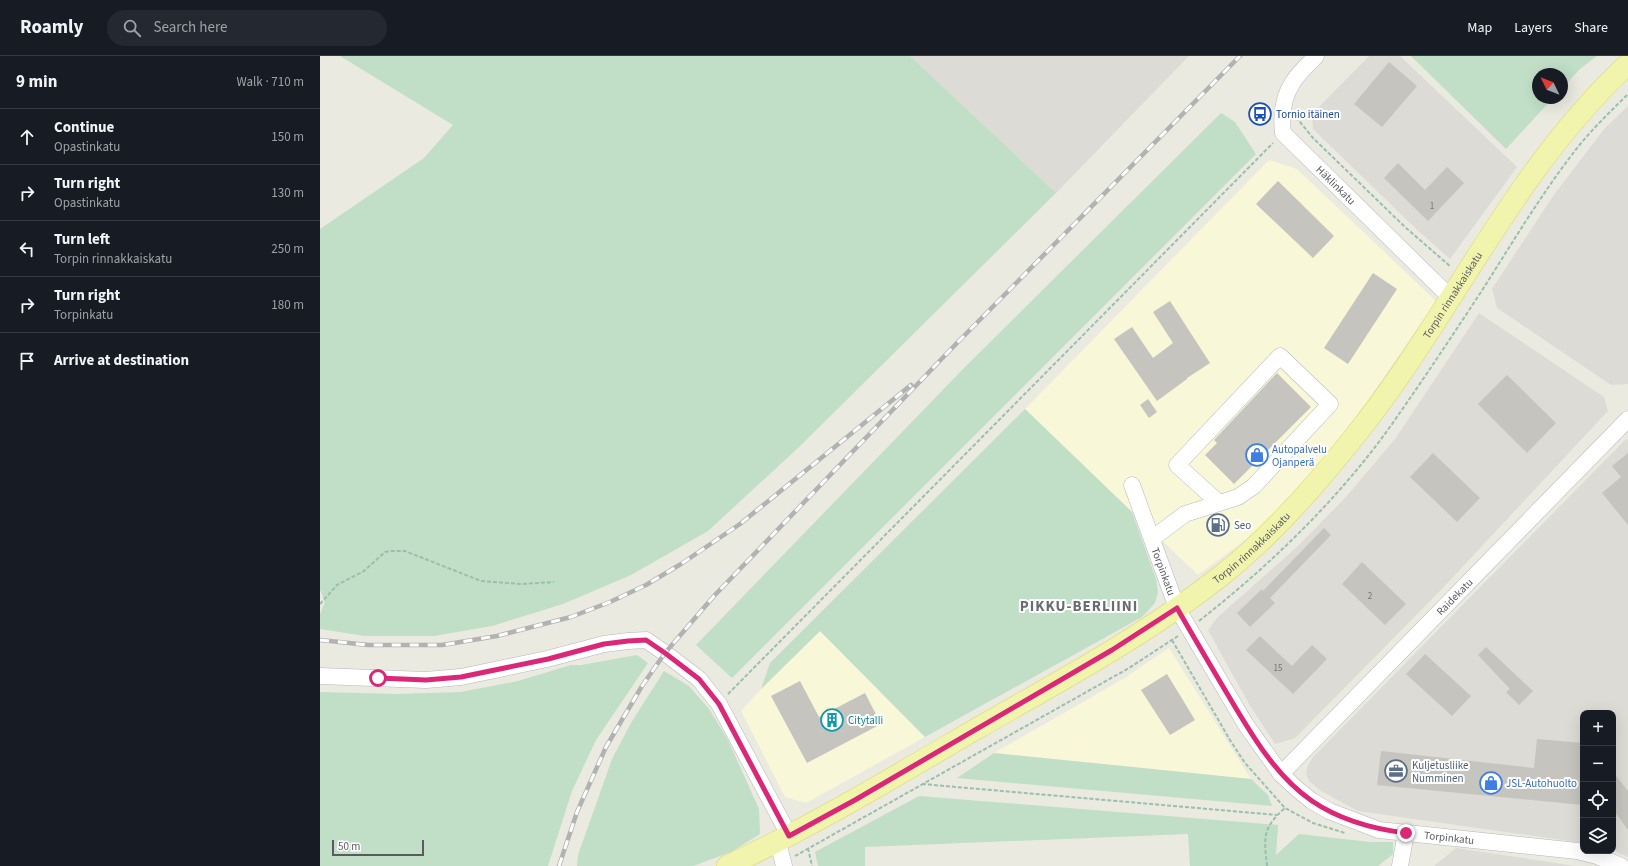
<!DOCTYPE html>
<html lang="en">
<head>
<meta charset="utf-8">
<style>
	body { margin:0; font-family:"Source Sans 3",sans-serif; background:#242831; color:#f1f3f6 }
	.controls { position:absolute; right:12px; bottom:12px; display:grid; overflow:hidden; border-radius:8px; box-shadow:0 4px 16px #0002 }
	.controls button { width:36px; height:36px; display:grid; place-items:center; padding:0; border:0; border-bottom:1px solid #363941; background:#171b24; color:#f1f3f6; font:20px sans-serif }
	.compass { position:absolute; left:1212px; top:12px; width:36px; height:36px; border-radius:50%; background:#171b24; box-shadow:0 4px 16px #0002; rotate:313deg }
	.scale { position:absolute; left:12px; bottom:10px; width:92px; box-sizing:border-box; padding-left:4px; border:2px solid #595b60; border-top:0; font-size:11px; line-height:14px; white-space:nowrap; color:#595b60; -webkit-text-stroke:3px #fff; paint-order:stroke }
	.stop { position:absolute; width:12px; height:12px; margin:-9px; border:3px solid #db2777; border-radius:50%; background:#fff }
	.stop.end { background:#db2777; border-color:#fff; box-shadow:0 1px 4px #0008 }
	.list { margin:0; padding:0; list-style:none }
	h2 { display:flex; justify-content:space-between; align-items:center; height:52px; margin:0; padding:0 16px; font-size:17px }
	h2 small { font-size:13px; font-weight:400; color:#9ea1a6 }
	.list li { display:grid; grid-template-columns:26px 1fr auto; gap:12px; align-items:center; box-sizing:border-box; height:56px; padding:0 16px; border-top:1px solid #363941 }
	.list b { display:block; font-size:15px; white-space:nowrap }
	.list p { margin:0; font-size:13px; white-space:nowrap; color:#9ea1a6 }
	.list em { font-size:13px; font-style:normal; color:#9ea1a6 }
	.icon { flex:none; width:22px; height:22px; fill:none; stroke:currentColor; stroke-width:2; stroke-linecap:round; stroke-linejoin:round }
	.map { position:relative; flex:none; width:1308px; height:810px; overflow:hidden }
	header { display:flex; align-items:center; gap:24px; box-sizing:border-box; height:56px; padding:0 20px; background:#171b24; border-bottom:1px solid #363941 }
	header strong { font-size:19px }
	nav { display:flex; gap:22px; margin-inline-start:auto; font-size:14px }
	.search { width:280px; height:36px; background:#242831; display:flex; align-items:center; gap:10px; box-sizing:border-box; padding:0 14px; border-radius:22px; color:#9ea1a6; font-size:15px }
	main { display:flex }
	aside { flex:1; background:#171b24 }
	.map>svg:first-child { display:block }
	.commercial { fill:#f8f7d7 }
	.industrial { fill:#dcdbd5 }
	.green { fill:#c0dfc6 }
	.building { fill:#c5c4be }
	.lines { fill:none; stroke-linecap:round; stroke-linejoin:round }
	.minor-casing { stroke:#b6b7bc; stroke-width:17 }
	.major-casing { stroke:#ded466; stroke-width:22 }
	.path { stroke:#9abfac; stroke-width:2; stroke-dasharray:4 2; stroke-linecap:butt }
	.minor { stroke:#fff; stroke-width:16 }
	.major { stroke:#f1f4ac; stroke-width:21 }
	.rail-casing { stroke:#b1b2b2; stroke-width:4.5 }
	.rail { stroke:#fff; stroke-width:3; stroke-dasharray:9; stroke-linecap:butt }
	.route { stroke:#db2777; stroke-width:5 }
	.labels { text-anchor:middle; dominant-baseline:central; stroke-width:4; stroke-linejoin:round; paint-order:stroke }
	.number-label { font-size:9px; fill:#747578 }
	.transit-label { font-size:11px; fill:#164399; stroke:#fff; text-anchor:start }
	.street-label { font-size:11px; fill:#595b60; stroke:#fff }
	.shop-label { font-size:11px; fill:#366cbe; stroke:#fff; text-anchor:start }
	.service-label { font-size:11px; fill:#4e5e75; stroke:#fff; text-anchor:start }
	.culture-label { font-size:11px; fill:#0d838f; stroke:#fff; text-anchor:start }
	.district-label { font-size:15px; font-weight:bold; letter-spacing:1px; fill:#6a6c71; stroke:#fff }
</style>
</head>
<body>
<header>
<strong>Roamly</strong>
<div class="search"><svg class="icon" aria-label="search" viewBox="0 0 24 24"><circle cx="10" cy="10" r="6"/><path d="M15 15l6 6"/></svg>Search here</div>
<nav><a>Map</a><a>Layers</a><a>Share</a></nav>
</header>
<main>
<aside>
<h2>9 min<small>Walk · 710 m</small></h2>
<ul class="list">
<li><svg class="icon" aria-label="ahead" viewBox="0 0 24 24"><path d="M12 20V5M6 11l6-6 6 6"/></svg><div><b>Continue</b><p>Opastinkatu</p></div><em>150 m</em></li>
<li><svg class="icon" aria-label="right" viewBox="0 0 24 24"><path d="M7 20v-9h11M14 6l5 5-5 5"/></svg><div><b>Turn right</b><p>Opastinkatu</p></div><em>130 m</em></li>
<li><svg class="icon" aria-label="left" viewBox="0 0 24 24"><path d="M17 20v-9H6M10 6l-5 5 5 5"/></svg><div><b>Turn left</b><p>Torpin rinnakkaiskatu</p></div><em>250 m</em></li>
<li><svg class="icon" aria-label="right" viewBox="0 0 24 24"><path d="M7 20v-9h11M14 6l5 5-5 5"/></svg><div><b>Turn right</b><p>Torpinkatu</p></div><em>180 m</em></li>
<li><svg class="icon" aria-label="arrive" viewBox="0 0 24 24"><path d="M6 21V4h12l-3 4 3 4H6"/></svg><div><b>Arrive at destination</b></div></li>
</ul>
</aside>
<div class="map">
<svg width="1308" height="810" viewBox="0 0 1308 810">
	<rect width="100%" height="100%" fill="#eaeae1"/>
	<path class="commercial" d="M949,104L977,113L1116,245L1038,359L970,443L928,482L878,519L705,353Z
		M500,575L605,681L486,747L465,741L421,655L441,633Z
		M849,592L931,723L674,697L803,623Z"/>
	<path class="industrial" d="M590,0H869L736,137Z
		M1049,0H1080L1197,111L1130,203L1093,170L993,73L992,58Z
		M1308,50V328L1291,329L1177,252L1172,233L1233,140L1285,72Z
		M1159,257L1284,341L1288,355L1120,535L975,682L955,688L929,648L888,574L897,562L978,490L1026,441L1075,383Z
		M1306,383L1308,384V801L1293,794V657H1263V787L1038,755L1001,735L989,725L986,718L987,711L993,701Z
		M1136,792L1255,810H1114Z"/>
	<path class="green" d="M20,0H590L736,137L478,392L388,475L311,519L243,548L172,570L114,580H45L0,573V558L5,546L0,534V173L104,102L133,69Z
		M1091,0H1277L1261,12L1242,32V18H1218V42H1233L1186,93Z
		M901,57L915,66L936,98L412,622L376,589L645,311Z
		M705,353L812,456L836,523L838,536L835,547L822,561L605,681L500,575L441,633L450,607Z
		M317,599L328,607L276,684L252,735L228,810H0V636L77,638L141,636L198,625L251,609H261Z
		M344,615L369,630L389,653L408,684L439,753L440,778L411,796L373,810H257L258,799L292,703L311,667Z
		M674,697L931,723L948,739L952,750L637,722Z
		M599,740L958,769L956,799L979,778L1050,786H1073V798L1058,810H870L868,778L545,791V810H498L495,796Z"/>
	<path class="building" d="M1069,6L1097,30L1062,71L1034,48Z
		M1078,107L1105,134L1127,111L1144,127L1108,165L1064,122Z
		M958,125L1014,180L993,202L936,148Z
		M1053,217L1077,233L1028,308L1004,292Z
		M850,245L890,307L867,322V323L837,345L794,283L812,271L833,302L853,287L833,256Z
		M957,317L991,351L914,428L885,399L897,387L894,384Z
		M1187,319L1236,367L1207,397L1158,348Z
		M828,343L837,356L829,362L820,349Z
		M1113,397L1160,442L1137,466L1090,421Z
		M1308,397V469L1282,437L1301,421L1292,410Z
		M899,461L907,468L898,478L890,471Z
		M1004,472L1011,479L950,542L955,547L930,571L917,557L942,533L943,535Z
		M1042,506L1086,548L1065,569L1022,528Z
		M940,580L972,610L992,589L1007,603L973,638L926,594Z
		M1166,591L1213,635L1199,649L1186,636L1190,633L1158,599Z
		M1105,598L1151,640L1132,660L1086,618Z
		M847,618L875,664L850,679L821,634Z
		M480,625L499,661L545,637L561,668L487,707L451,640Z
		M1217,683L1263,687V749L1057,729L1061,695L1214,712Z
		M1293,716L1308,735V774L1293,753Z"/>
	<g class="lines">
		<g class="minor-casing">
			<g id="minor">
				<path id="s1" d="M996,0C989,8 979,16 973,26C963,41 961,60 963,77L1131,242"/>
				<path id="s2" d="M812,429L857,552L926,669L961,718L977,733L992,745L1009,755L1059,774L1257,795L1277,800L1301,810"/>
				<path d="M833,482L865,458L918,441L934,430L1010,348L960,300L857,409L898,446"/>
				<path d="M0,620L106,624L141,621L227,603L284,588L308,585L326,584L345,597L379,623L399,648L469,779"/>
				<path id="s3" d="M961,718L1308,363"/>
				<path d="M458,786L464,810"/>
				<path d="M1080,810L1086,777"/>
			</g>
		</g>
		<g class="major-casing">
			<g id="major">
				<path id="s4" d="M407,810C493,770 574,721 656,673C740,625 826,579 902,519C950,481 996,429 1034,381C1131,261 1193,114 1308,8"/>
			</g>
		</g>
		<path class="path" d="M976,61L993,82L1085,171L1131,211
			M0,548L17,529L44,515L65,496L71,495H85L161,525L201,528L234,526
			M879,565C954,506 1025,437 1079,358C1107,318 1134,277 1161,236C1191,189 1220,140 1254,96C1270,75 1289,57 1308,38
			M852,584L910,684L925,707L965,752L993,767L1025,777
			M408,638L953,87
			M602,728L957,759
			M488,792L492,810
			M475,800L809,612L858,580
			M947,810C944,782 942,772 965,752"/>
		<use href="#minor" class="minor"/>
		<use href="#major" class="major"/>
		<g class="rail-casing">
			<path id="rail" d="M0,584L48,589H122L177,580L251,561L290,546L326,529L361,508L420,468L591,329
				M239,810L257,756L286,691L322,630L345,597L394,540L635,289L920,0"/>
		</g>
		<use href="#rail" class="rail"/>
	</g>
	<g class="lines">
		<path class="route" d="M58,622L106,624L141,621L228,603L284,588L308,585L326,584L345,597L379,623L399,648L469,780L535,744L792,594L857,552C873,580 889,607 905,634C929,674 953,718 992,745C1020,764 1053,773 1086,777"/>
	</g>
	<defs>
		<g id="bus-ring" transform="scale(1.15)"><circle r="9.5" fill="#fff" stroke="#1a4fb4" stroke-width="1.5"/><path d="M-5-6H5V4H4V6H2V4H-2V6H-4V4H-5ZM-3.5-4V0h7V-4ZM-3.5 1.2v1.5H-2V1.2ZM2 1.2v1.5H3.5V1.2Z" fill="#1a4fb4"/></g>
		<g id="shop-ring" transform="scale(1.15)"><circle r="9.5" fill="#fff" stroke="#3f7fe0" stroke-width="1.5"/><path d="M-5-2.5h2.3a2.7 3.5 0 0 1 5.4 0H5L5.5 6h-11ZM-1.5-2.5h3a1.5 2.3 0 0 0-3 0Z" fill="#3f7fe0"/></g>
		<g id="fuel-ring" transform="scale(1.15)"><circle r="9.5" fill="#fff" stroke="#5c6f8a" stroke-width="1.5"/><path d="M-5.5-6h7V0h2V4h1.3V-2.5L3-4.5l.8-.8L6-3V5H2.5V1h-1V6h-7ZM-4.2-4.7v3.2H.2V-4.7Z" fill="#5c6f8a"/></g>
		<g id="building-ring" transform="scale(1.15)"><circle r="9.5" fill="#fff" stroke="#0f9aa8" stroke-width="1.5"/><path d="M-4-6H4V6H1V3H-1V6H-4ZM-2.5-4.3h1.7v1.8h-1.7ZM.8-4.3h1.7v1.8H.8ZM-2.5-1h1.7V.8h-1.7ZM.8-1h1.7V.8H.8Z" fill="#0f9aa8"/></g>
		<g id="office-ring" transform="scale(1.15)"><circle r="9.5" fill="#fff" stroke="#5c6f8a" stroke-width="1.5"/><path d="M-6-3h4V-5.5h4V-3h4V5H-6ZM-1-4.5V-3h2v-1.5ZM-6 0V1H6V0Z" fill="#5c6f8a"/></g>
	</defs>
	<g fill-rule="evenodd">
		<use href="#bus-ring" x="940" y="58"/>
		<use href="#shop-ring" x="937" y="399"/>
		<use href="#fuel-ring" x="898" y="469"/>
		<use href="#building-ring" x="512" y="664"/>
		<use href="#office-ring" x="1076" y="715"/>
		<use href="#shop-ring" x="1171" y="727"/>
	</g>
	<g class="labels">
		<g class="number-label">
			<text x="1112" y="150">1</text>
			<text x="1050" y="540">2</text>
			<text x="958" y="612">15</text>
		</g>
		<g class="transit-label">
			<text x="956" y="58">Tornio itäinen</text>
		</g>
		<g class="street-label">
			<text stroke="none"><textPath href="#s1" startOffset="162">Häklinkatu</textPath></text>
			<text stroke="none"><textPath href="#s4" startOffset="939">Torpin rinnakkaiskatu</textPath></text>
			<text stroke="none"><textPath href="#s4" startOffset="615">Torpin rinnakkaiskatu</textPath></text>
			<text stroke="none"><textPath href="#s2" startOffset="92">Torpinkatu</textPath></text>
			<text stroke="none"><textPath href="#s3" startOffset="248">Raidekatu</textPath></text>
			<text stroke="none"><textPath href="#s2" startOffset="512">Torpinkatu</textPath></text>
		</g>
		<g class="shop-label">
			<text x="952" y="393">Autopalvelu<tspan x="952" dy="13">Ojanperä</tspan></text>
			<text x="1186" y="727">JSL-Autohuolto</text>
		</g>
		<g class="service-label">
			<text x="914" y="469">Seo</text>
			<text x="1092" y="709">Kuljetusliike<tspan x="1092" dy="13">Numminen</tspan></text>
		</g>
		<g class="culture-label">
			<text x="528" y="664">Citytalli</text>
		</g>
		<g class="district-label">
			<text x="759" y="550">PIKKU-BERLIINI</text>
		</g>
	</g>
</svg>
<div class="controls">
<button>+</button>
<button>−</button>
<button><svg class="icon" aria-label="locate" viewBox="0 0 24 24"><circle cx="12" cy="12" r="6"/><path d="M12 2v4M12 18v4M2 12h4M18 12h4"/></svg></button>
<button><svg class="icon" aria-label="layers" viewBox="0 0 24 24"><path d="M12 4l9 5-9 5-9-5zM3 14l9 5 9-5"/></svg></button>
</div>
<svg class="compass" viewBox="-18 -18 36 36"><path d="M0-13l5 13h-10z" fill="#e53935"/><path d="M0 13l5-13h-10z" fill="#9ea1a6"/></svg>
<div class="scale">50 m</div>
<div class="stop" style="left:58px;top:622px"></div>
<div class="stop end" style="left:1086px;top:777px"></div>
</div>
</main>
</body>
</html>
